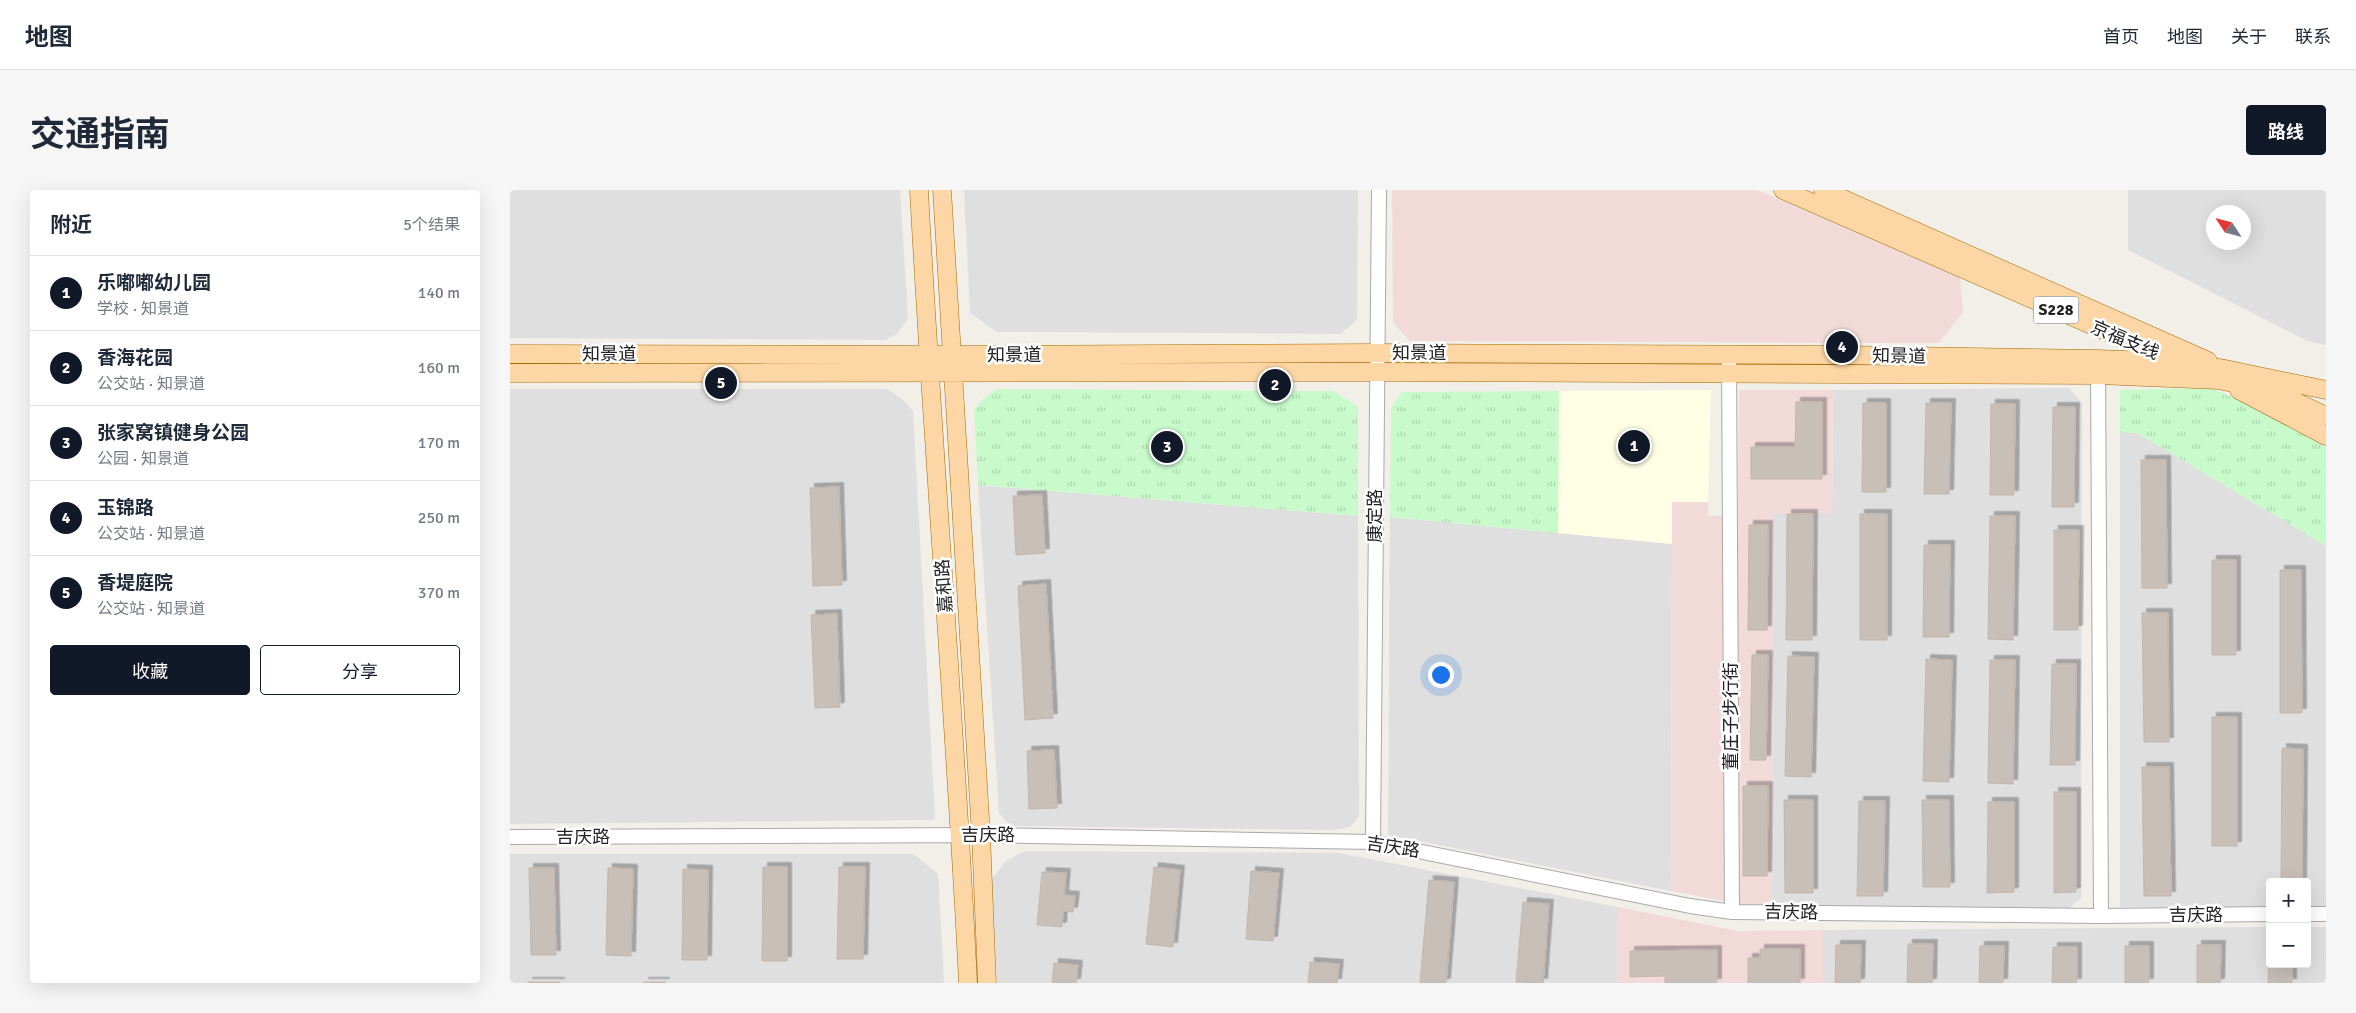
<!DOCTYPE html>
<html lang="zh">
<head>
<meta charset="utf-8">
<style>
	body { margin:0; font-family:Signika,"Noto Sans SC",sans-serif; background:#f6f6f7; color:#1f2937 }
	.controls { position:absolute; right:15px; bottom:15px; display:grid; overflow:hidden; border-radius:5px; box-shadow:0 5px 20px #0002 }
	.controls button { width:45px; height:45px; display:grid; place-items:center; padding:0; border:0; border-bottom:1px solid #e0e1e3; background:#fff; color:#1f2937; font:25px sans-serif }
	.compass { position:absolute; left:1696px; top:15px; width:45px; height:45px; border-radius:50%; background:#fff; box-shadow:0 5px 20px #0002; rotate:306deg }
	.you { position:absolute; left:930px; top:484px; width:18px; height:18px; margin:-12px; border:4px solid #fff; border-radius:50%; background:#1a73e8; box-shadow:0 0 0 8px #1a73e833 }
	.badge { display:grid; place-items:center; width:32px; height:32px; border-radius:50%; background:#111827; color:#fff; font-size:16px; font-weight:700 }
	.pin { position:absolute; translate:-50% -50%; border:2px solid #fff; box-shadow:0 1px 5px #0006 }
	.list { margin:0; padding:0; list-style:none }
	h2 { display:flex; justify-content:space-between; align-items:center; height:65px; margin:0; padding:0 20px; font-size:21px }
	h2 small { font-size:16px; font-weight:400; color:#747a83 }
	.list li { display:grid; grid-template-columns:32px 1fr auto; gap:15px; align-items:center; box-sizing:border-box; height:75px; padding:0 20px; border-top:1px solid #e0e1e3 }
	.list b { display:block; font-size:19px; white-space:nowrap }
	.list p { margin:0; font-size:16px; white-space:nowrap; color:#747a83 }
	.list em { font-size:16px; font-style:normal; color:#747a83 }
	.actions { display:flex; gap:10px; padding:15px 20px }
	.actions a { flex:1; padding:11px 0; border:1px solid #111827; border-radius:5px; text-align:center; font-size:18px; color:#111827 }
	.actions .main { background:#111827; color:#fff }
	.map { position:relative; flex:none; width:1816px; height:793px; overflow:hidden; border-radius:5px }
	header { display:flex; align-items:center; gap:30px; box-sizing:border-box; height:70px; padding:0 25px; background:#fff; border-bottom:1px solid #e0e1e3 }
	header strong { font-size:24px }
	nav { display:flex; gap:28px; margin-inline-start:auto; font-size:18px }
	.intro { display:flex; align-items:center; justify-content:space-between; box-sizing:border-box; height:120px; padding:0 30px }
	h1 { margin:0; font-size:35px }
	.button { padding:12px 22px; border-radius:5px; background:#111827; color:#fff; font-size:18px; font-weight:700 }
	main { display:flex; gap:30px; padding:0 30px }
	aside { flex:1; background:#fff; border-radius:5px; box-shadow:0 5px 20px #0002 }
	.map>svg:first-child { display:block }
	.residential { fill:#e0dfdf; fill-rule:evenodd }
	.commercial { fill:#f2dad9 }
	.education { fill:#ffffe5 }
	.park { fill:url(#park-tufts) }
	.building { fill:#c7bfb8; stroke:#c4b6ab; filter:url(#shadow) }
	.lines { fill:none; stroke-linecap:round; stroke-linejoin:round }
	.minor-casing { stroke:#a9a9a9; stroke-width:16 }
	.major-casing { stroke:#a06b00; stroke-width:19 }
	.minor { stroke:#fff; stroke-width:14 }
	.major { stroke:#fcd6a4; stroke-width:18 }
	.labels { text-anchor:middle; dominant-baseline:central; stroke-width:5; stroke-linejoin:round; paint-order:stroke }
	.shield { fill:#fff; stroke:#646464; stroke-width:1 }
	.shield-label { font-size:16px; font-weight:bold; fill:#222 }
	.street-label { font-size:18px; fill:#222; stroke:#fff }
</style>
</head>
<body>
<header>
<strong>地图</strong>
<nav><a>首页</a><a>地图</a><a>关于</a><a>联系</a></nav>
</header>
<div class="intro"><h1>交通指南</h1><a class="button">路线</a></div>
<main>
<aside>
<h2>附近<small>5个结果</small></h2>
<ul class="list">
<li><span class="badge">1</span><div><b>乐嘟嘟幼儿园</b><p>学校 · 知景道</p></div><em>140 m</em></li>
<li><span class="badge">2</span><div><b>香海花园</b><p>公交站 · 知景道</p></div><em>160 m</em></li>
<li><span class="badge">3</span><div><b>张家窝镇健身公园</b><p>公园 · 知景道</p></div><em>170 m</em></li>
<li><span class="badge">4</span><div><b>玉锦路</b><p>公交站 · 知景道</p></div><em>250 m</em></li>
<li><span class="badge">5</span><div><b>香堤庭院</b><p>公交站 · 知景道</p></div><em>370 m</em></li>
</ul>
<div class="actions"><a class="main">收藏</a><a>分享</a></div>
</aside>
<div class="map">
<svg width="1816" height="793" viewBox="0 0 1816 793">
	<defs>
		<pattern id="park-tufts" width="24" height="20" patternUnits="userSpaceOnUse" patternTransform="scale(1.25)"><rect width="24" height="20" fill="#c8facc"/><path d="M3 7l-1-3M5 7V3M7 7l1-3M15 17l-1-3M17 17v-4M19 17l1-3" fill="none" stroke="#acd6af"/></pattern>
		<filter id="shadow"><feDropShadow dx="4.5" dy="-4.5" stdDeviation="0" flood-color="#0004"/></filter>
	</defs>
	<rect width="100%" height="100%" fill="#f2efe9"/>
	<path class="residential" d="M0,0H390L398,128L387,144L375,150L0,148Z
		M454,0H848L847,130L830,144L487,142L460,123Z
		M1618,0H1816V155L1798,151L1618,60ZM1704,22H1734V52H1704Z
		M1559,198L1572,213L1571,708L1558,719L1262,715L1263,324L1322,323L1323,200Z
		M0,199H377L392,209L403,221L425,630L0,634Z
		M1610,243H1627L1816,356V717H1797V692H1760V717H1610Z
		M468,295L848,326L849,626L840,637L823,640L501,636L489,623Z
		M880,327L1162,354L1161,701L878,645Z
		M515,661L829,663L1108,717L1107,793H487L482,689L496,671Z
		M0,664H404L428,684L434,793H0Z
		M1760,737V774H1797V737H1816V793H1313V740Z"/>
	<path class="commercial" d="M882,0H1247L1450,87L1453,122L1429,153L900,151L883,133Z
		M1229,200H1323L1322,323L1263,324L1262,715L1229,714L1161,701L1162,312H1198V326L1228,325Z
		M1108,717L1228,741L1313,740V793H1107Z"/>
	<path class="education" d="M1201,200L1198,312H1162V354L1048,343L1049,201Z"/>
	<path class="park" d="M1700,198L1739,214L1816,257V356L1627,243H1610V200Z
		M487,199L823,201L848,217V326L468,295L464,220L473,209Z
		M1049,201L1048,343L880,327L881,218L892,202Z"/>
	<path class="building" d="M1286,212H1312V289H1241V257H1285Z
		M1353,213H1376V302H1352Z
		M1416,213H1441L1439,304H1414Z
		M1481,214H1505L1504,305H1480Z
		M1543,217H1565L1564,317H1542Z
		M1631,270H1656L1657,398H1632Z
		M329,297L332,395L303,396L300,298Z
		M532,305L535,363L506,365L503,306Z
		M1277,324H1303L1302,450H1276Z
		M1350,324H1377V450H1350Z
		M1480,326H1505L1503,450L1478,449Z
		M1239,335H1258L1257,440H1238Z
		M1544,340H1569L1568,440H1544Z
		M1414,355H1440L1439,447H1413Z
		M1702,370H1726V465H1702Z
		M1770,380H1791L1792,523H1770Z
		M536,394L543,528L515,530L508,396Z
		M1632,423H1658L1659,552H1634Z
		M327,424L330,517L305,518L301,425Z
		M1242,465H1258L1256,570H1240Z
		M1278,466L1304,467L1301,587L1275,586Z
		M1416,469L1442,470L1439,592L1413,591Z
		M1480,470H1505L1503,594L1478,593Z
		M1542,474H1566L1565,575H1540Z
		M1702,527H1727V656H1702Z
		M1772,558L1793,559L1792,692H1771Z
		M544,560L547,618L519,619L517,561Z
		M1632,577H1659L1661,706H1634Z
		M1233,596H1258L1257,686H1233Z
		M1544,602H1566V702L1544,703Z
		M1274,610H1303V703H1275Z
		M1412,610H1439L1440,697H1413Z
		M1349,611H1375L1373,706H1347Z
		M1478,612H1504V702L1477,703Z
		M253,677H277V771H252Z
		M329,677H355L353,769H327Z
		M644,677L670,680L663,757L636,754Z
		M19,678H44L46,765H21Z
		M98,678L123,679L121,766L96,765Z
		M173,679L198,680L197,770H172Z
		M741,681L769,683L763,751L736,749Z
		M532,682L556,683L554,705L565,706L563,722L553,721L552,737L527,735Z
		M919,690L944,692L936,793H910Z
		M1013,712L1039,714L1033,793L1006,792Z
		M1398,754H1423L1422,793H1397Z
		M1326,755H1351L1350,793H1325Z
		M1687,755H1711L1710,793H1687Z
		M1470,756H1494L1493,793H1469Z
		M1615,756H1639V793H1615Z
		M1543,757H1567V793H1542Z
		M1759,758L1760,774H1782V793H1758Z
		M1250,759H1290V793H1238V768H1250Z
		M1207,760V793H1155V786L1120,787V761Z
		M800,772L829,774L827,793H798Z
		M544,773L568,775L566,793H542Z
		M18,792H50V793H18Z
		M134,792H155V793H134Z"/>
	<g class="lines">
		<g class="minor-casing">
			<path id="minor" d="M1219,165L1222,722
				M1588,176L1591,726
				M0,647L471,645L863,652L1180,716L1222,722L1591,726L1760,724
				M863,652L869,0
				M1797,724H1816"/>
		</g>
		<g class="major-casing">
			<path id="major" d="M409,0C423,264 445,528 458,793
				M432,0L471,645L477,793
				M1273,0L1657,168
				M1313,0L1698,171
				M0,164L441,165L866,163L1330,165L1587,169L1668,172L1715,179L1816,200
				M0,183L866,182L1588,185L1708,190L1749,198
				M1746,193L1816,226
				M1729,200L1816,246"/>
		</g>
		<use href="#minor" class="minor"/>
		<use href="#major" class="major"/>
	</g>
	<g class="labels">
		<rect class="shield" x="1523.5" y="106.5" width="45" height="27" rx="4"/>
		<g class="shield-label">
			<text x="1546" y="120">S228</text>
		</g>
		<g class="street-label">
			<text transform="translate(1615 150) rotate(23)">京福支线</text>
			<text x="909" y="163">知景道</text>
			<text x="99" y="164">知景道</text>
			<text x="504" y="165">知景道</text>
			<text transform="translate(1389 166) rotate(1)">知景道</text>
			<text transform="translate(865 326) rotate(-90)">康定路</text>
			<text transform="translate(434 396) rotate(-94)">嘉和路</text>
			<text transform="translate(1221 526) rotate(-90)">董庄子步行街</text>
			<text x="478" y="645">吉庆路</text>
			<text x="73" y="647">吉庆路</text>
			<text transform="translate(883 657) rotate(9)">吉庆路</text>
			<text transform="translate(1281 722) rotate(1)">吉庆路</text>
			<text x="1686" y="725">吉庆路</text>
		</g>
	</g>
</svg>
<div class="controls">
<button>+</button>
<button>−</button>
</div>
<svg class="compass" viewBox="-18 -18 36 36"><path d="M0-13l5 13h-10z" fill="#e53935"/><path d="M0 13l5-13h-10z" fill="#747a83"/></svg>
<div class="you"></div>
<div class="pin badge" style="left:1124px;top:256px">1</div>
<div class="pin badge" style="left:765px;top:195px">2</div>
<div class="pin badge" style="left:657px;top:257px">3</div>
<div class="pin badge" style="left:1332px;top:157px">4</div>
<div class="pin badge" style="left:211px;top:193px">5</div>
</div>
</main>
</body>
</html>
